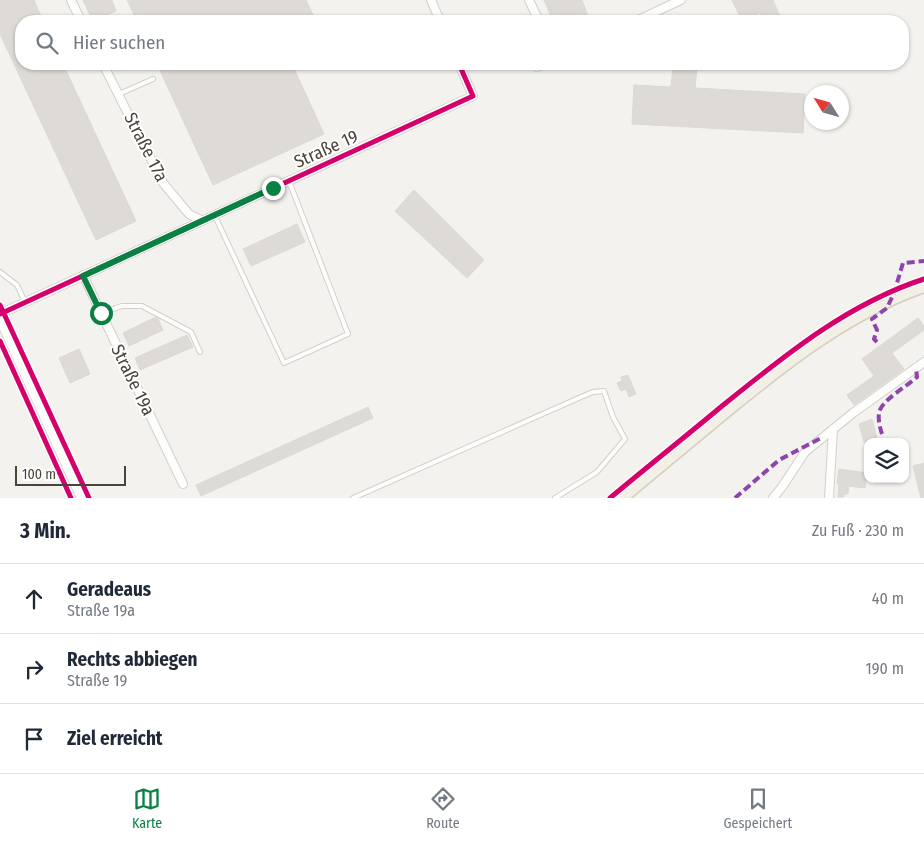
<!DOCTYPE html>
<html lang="de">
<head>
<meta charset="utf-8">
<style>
	body { margin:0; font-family:"Fira Sans Condensed",sans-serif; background:#f6f6f7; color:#1f2937 }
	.controls { position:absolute; right:15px; bottom:15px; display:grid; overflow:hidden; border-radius:10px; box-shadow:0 1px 4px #0004 }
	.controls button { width:45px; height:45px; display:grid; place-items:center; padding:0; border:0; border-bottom:1px solid #e0e1e3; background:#fff; color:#1f2937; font:25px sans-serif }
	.compass { position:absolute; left:804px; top:85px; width:45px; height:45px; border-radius:50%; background:#fff; box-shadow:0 1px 4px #0004; rotate:307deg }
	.scale { position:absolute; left:15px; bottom:12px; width:111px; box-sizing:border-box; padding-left:5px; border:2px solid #4b4439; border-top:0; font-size:14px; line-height:18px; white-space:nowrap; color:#4b4439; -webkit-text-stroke:4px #fff; paint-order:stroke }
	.stop { position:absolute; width:15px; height:15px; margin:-11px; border:4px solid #0b8043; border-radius:50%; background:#fff }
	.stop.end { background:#0b8043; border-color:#fff; box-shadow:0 1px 5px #0008 }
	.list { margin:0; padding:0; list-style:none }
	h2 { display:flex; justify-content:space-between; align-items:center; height:65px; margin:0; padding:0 20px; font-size:21px }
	h2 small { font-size:16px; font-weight:400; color:#747a83 }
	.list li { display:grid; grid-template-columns:32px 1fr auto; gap:15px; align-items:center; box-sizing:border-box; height:70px; padding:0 20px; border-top:1px solid #e0e1e3 }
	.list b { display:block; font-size:19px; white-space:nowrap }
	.list p { margin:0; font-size:16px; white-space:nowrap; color:#747a83 }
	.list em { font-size:16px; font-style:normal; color:#747a83 }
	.icon { flex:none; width:28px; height:28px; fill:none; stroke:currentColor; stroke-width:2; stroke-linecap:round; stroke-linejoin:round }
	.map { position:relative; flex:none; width:924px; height:498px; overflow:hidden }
	.search { position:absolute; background:#fff; box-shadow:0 1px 4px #0004; left:15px; right:15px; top:15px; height:55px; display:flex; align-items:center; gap:12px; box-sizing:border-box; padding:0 18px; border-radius:20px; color:#747a83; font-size:19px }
	.sheet { height:275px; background:#fff }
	nav { display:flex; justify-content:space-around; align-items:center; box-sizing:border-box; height:70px; border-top:1px solid #e0e1e3; background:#fff; font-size:14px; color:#747a83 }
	nav a { display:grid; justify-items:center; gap:2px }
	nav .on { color:#0b8043 }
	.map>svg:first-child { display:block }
	.building { fill:#dedbd6; stroke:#dcd9d4 }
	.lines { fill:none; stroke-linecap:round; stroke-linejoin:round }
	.service-casing { stroke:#d2d0cb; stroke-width:6 }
	.minor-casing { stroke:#d2d0cb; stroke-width:10 }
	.primary-casing { stroke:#d6cebb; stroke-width:15 }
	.service { stroke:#fdfdfc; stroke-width:4 }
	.minor { stroke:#fdfdfc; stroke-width:8 }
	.primary { stroke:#f2efe6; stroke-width:12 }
	.quiet { stroke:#8e44ad; stroke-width:4; stroke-dasharray:8 4; stroke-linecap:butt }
	.cycleway-casing { stroke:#fff; stroke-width:8 }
	.cycleway { stroke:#d6006c; stroke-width:5 }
	.route { stroke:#0b8043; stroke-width:6 }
	.labels { text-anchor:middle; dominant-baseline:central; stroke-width:4; stroke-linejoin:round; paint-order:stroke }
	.street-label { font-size:18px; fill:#4b4439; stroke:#fff }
</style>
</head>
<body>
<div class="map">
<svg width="924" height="498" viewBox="0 0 924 498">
	<rect width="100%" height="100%" fill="#f4f2ee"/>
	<path class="building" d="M0,0H34L43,21H21V64H63L136,221L96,240L0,34Z
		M83,0H112L116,11L93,21Z
		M127,0H306L316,21H137Z
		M544,0H582L590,21H553Z
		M732,0H773L782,21H764L760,13L742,21Z
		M157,64H292L324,134L213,185Z
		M673,66L697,68L695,88L805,94L803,133L632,124L634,85L671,87Z
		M414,190L484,260L467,278L395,211Z
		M297,224L305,242L251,266L243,249Z
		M156,317L158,319L163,330L129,346L123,333Z
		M918,318L924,326V330L892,353L904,369L854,405L847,395L874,376L862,359Z
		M187,335L193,347L140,370L135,358Z
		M79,349L90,374L70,383L59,358Z
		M628,375L636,394L629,397L626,389L621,391L617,383L622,381L621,377Z
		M368,407L373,418L201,496L196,485Z
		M872,419L878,442H864L859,424Z
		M924,463V498H921L913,466Z
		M839,469L867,473L865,488L849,486L848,494H844V497H838L839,484L837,483Z"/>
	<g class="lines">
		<g class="service-casing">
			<path id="service" d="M119,94L153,79
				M214,214L284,363L348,334L289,181
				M0,272L17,285L25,302
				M101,313L122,306H142L191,332L200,352
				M353,498L581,397L593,392L604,391L613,417L625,439L597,472L555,498"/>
		</g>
		<g class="minor-casing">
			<path id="minor" d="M71,0L81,21
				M431,0L440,21
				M529,0L539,21
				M636,21L681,0
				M103,64L163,183L189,214L201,220
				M537,67L544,64
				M83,275L183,484
				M0,314L473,96L459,64
				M0,320L81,498
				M773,498L782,487L805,452L853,413L924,362
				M829,498L833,429"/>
		</g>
		<g class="primary-casing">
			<path id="primary" d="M621,498C656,469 691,440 726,411C786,362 849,312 924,286"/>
		</g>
		<use href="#service" class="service"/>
		<use href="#minor" class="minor"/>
		<use href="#primary" class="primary"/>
		<path class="quiet" d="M877,342L874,339L877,330L872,319L887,308L894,293L903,263L924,261
			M882,434C880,428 878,420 879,413C881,400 908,386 917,377L916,368
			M735,498L779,460L823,437"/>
		<g class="cycleway-casing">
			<path id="cycleway" d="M0,305L89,498
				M0,314L473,96L459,64
				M0,341L71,498
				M610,498C647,467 685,437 722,406C784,356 847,304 924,279"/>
		</g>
		<use href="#cycleway" class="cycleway"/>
	</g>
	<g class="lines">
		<path class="route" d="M101,313L83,276L273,188"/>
	</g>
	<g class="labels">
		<g class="street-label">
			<text transform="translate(146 147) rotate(63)">Straße 17a</text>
			<text transform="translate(326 149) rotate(-24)">Straße 19</text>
			<text transform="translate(133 380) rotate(64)">Straße 19a</text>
		</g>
	</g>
</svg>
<div class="controls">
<button><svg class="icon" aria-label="layers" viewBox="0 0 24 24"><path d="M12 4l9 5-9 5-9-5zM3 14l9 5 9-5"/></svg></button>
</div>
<svg class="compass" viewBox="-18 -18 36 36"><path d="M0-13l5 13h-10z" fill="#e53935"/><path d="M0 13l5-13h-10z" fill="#747a83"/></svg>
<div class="scale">100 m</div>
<div class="stop" style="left:101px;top:313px"></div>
<div class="stop end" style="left:273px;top:188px"></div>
<div class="search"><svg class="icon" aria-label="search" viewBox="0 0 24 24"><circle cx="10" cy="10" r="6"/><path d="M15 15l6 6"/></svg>Hier suchen</div>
</div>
<section class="sheet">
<h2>3 Min.<small>Zu Fuß · 230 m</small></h2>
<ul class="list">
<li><svg class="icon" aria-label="ahead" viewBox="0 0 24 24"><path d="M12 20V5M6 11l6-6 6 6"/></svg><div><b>Geradeaus</b><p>Straße 19a</p></div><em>40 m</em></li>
<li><svg class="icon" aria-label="right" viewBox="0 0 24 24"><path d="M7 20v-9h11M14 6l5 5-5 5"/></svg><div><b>Rechts abbiegen</b><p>Straße 19</p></div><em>190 m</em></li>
<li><svg class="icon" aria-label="arrive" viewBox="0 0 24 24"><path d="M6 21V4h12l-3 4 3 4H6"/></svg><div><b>Ziel erreicht</b></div></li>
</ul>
</section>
<nav>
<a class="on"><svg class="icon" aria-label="map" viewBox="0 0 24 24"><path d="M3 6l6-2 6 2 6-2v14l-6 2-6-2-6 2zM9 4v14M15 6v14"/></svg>Karte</a>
<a><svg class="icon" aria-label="directions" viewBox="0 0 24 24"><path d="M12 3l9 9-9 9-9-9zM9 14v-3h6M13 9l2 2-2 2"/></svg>Route</a>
<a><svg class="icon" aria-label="saved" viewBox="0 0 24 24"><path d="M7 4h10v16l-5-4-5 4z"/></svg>Gespeichert</a>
</nav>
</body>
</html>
